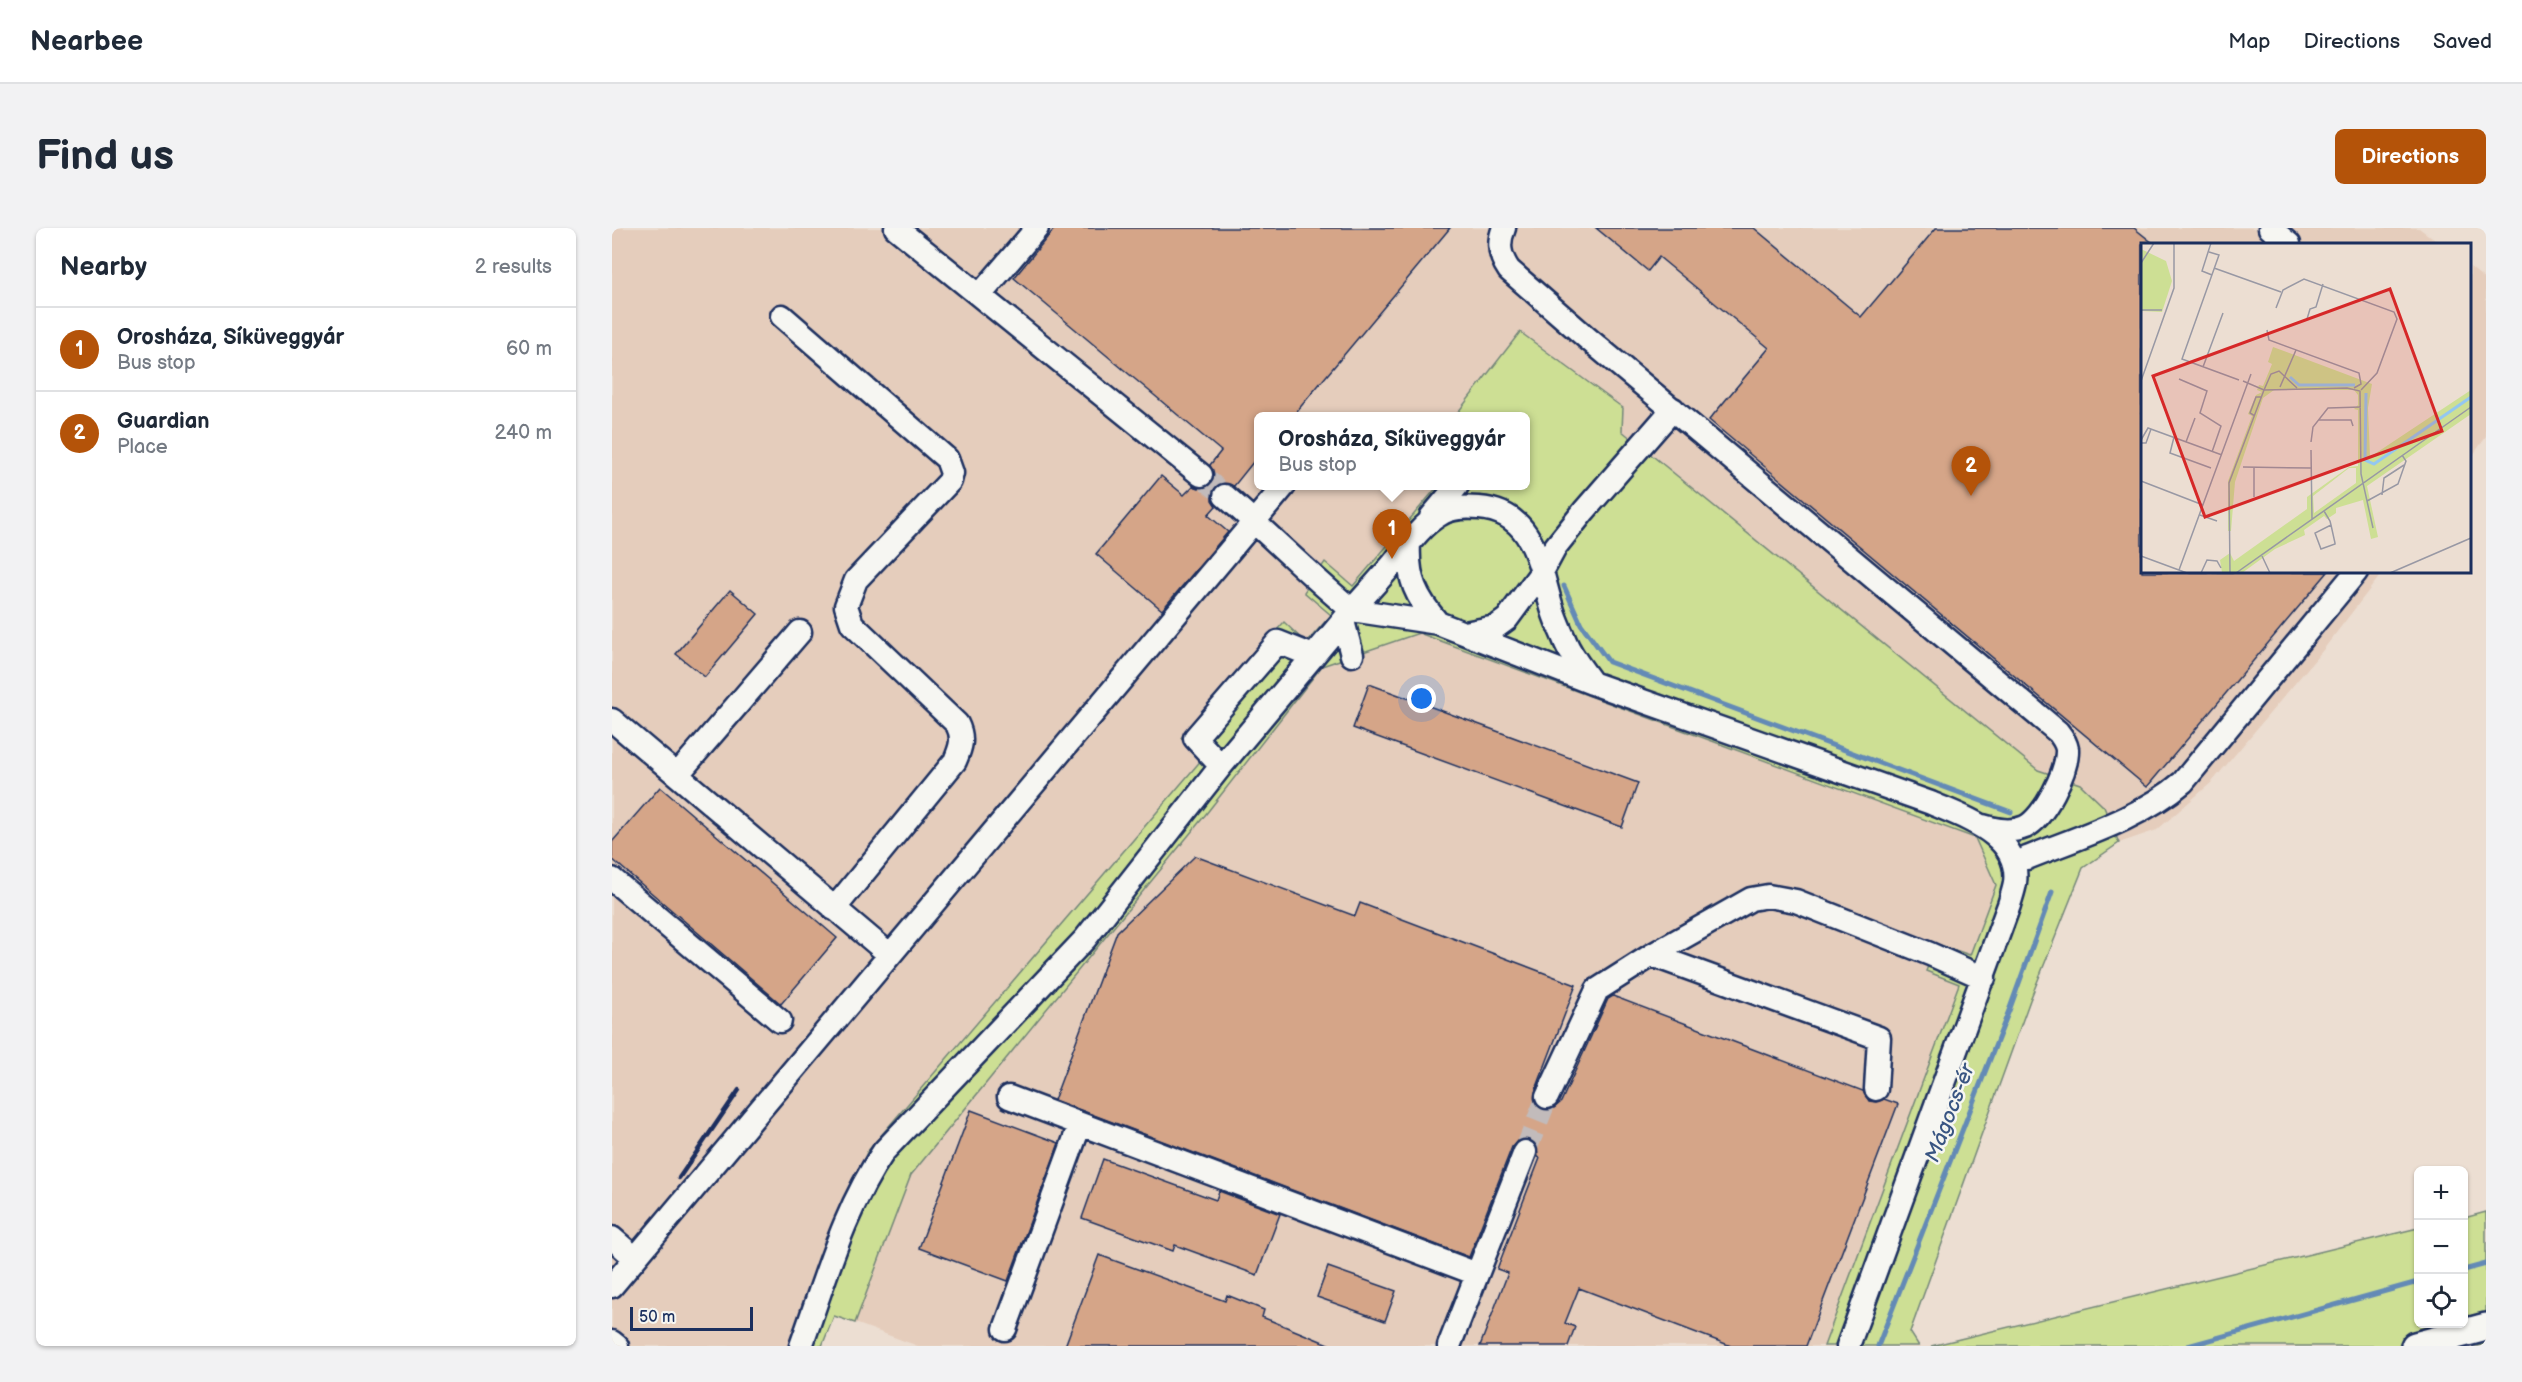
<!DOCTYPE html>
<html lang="en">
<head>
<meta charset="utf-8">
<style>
	body { margin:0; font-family:"Balsamiq Sans",sans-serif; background:#f2f2f3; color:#1f2937 }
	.controls { position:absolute; right:18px; bottom:18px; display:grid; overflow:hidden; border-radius:9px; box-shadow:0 2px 4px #0004 }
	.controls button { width:54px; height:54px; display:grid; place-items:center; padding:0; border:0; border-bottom:2px solid #e0e1e3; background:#fff; color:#1f2937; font:30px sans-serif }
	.scale { position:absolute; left:18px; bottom:15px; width:123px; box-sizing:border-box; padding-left:6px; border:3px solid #1b2f5e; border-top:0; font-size:16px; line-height:21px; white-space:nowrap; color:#1b2f5e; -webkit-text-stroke:4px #f6f6f2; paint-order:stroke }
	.you { position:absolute; left:810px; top:471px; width:21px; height:21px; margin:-15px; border:4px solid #fff; border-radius:50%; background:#1a73e8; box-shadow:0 0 0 9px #1a73e833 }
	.badge { display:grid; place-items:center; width:39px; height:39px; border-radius:50%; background:#b45309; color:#fff; font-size:20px; font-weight:700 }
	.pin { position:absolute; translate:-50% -50px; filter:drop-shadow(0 2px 3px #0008) }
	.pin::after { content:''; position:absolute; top:32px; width:21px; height:18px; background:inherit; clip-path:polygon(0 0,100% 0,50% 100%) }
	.popup { position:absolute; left:642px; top:184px; width:276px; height:78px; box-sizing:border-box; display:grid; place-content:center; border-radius:9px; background:#fff; filter:drop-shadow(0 2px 4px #0005); font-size:20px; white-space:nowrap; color:#747a83 }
	.popup b { font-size:22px; color:#1f2937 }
	.popup::after { content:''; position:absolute; left:50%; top:100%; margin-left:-12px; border:12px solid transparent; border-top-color:#fff }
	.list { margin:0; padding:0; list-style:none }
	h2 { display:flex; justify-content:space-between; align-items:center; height:78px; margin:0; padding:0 24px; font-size:26px }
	h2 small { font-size:20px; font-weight:400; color:#747a83 }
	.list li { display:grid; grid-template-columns:39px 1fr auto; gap:18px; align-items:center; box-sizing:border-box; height:84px; padding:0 24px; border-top:2px solid #e0e1e3 }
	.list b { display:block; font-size:22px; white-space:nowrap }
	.list p { margin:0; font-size:20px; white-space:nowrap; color:#747a83 }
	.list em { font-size:20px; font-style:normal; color:#747a83 }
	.icon { flex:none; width:33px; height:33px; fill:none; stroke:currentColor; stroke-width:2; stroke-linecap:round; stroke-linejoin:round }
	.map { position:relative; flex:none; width:1874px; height:1118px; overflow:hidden; border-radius:9px }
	header { display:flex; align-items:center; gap:36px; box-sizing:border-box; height:84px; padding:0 30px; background:#fff; border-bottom:2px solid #e0e1e3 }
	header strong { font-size:28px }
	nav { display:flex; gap:33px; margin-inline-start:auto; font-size:21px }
	.intro { display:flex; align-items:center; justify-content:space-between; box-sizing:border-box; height:144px; padding:0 36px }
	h1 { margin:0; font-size:42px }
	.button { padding:15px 27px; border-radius:9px; background:#b45309; color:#fff; font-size:21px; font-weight:700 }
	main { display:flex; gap:36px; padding:0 36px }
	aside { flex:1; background:#fff; border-radius:9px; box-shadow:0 2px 4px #0004 }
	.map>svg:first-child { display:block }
	.built { fill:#e5cdbc }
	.green { fill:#cddf94; stroke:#748779; stroke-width:1.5 }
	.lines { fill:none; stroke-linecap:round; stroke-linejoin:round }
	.stream { stroke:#638ab6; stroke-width:5 }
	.building { fill:#d5a588; stroke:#1b2f5e; stroke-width:1.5 }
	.minor-tunnel { stroke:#c2bbbb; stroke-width:22; stroke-dasharray:22 11; stroke-linecap:butt }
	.minor-casing { stroke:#1b2f5e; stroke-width:27 }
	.major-casing { stroke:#1b2f5e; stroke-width:32 }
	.minor { stroke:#f6f6f2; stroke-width:22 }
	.major { stroke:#f6f6f2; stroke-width:27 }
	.rail { stroke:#1b2f5e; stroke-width:4.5 }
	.labels { text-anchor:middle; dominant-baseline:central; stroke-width:5; stroke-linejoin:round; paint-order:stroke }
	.water-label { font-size:21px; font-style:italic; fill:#395582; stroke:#f6f6f2 }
	.inset-river { fill:none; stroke:#93c7f0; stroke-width:3 }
	.inset-road { fill:none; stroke:#9898a4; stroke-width:1.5 }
	.view { fill:#d62828; fill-opacity:0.15; stroke:#d62828; stroke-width:3 }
	.inset-edge { fill:none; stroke:#1b2f5e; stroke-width:3 }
</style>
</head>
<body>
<header>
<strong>Nearbee</strong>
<nav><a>Map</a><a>Directions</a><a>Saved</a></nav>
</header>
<div class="intro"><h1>Find us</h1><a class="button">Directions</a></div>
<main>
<aside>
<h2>Nearby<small>2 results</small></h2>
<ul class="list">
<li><span class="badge">1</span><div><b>Orosháza, Síküveggyár</b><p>Bus stop</p></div><em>60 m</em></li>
<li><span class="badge">2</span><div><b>Guardian</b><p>Place</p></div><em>240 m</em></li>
</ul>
</aside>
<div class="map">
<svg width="1874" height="1118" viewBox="0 0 1874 1118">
	<rect width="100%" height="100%" fill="#ecded2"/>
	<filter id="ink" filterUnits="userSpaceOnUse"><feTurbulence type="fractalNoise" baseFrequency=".0167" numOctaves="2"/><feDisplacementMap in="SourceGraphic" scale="12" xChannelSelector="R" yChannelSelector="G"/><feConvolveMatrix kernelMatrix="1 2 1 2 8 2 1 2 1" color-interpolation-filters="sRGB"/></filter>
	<g filter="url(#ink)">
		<path class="built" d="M0,0H1807L1828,16H1530V344H1771L1711,422L1600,554L1545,602L1507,615L1492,579L1468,556L1426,542L1009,202L1011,180L908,104L843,188H646V258H826L741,359L713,334L719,386L694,415L672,394L569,510L591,529L255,924L180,1118H0Z
			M1858,39L1874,52V209L1858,231Z
			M807,405L1363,610L1384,657L1358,728L1325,716L1314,743L1347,756L1212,1118H306L243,1095L299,947L590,591L710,438Z"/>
		<path class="green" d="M908,104L1011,180L1010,203L1426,542L1468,556L1492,579L1507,615L1471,640L1418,772L1298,1104L1307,1118H1212L1347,756L1314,743L1325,716L1358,727L1384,657L1363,610L807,405L710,438L590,591L299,947L243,1095L222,1088L210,1118H180L210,1032L255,924L591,530L569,510L672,394L694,415L719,387L692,364L713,334L741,358L826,258H914V188H843Z
			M1874,984V1118H1319L1806,1000V1096H1852V990Z"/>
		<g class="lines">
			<path class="stream" d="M952,358L969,396L997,434L1399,584
				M1852,1042L1874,1036
				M1266,1118L1398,780L1440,664
				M1576,1118L1806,1054"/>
		</g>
		<path class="building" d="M443,0H838L680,189H646V228L622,258L609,255L603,259L600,265V272L604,278L596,287L616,304L550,382L484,326L549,248L572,267L581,258L587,260L594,259L600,255L602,249L598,237L609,223L402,50Z
			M984,0H1142L1249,89L1324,0H1522L1542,16H1530V344H1716L1535,559L1097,192L1157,120L1047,29L1036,43Z
			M118,362L146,386L93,449L64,426Z
			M757,456L1026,555L1010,599L741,500Z
			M48,559L225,710L169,776L0,631V614Z
			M583,628L743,688L748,675L964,757L923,864L924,876L930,881L942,880L949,874L996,771L1001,768L1251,863L1257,873L1264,874L1272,871L1286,876L1194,1118H1119L967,1060L953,1095L963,1099L956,1118H868L896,1045L885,1041L928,930L926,929L924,916L917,911L905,913L900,919L857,1029L442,872L505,704Z
			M359,882L447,915L396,1053L307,1020Z
			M491,931L604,972L607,963L668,986L645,1047L563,1017L561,1023L470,990Z
			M487,1027L613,1073L615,1067L652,1082L650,1089L721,1118H453Z
			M716,1039L784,1063L773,1093L705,1069Z"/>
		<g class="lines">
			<path class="minor-tunnel" d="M589,247L613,268
				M913,924L935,869"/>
			<g class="minor-casing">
				<path id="minor" d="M284,0L589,247
					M892,0C885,16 888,29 897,42L975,110L1446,504C1450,509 1454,515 1455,521C1456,543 1432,590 1413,599C1399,605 1385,602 1371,598
					M1658,0L1677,16
					M368,67L425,0
					M170,88L335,231L340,245L338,253L244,352L234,378L240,396L345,496C352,510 349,519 343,533L222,681
					M613,268C656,305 696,346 740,382C753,367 767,352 780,337C794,320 807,299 827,287C839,279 853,279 867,280C924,284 927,340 941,383C944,393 949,403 953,413C959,428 971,442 980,455
					M819,289L845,258
					M797,315C795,351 804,369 826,395
					M731,393L740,427
					M853,405L884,399L895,391L931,342L944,318L972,283L1061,181
					M0,492L278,727
					M609,538L583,510L666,414L701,428
					M65,547L188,404
					M1415,630C1467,609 1528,591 1571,554L1744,344
					M0,651L168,793
					M1040,727L1267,810L1264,861
					M397,869L865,1046
					M935,869L985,762L1040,727L1139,671L1156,668L1184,673L1318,726L1372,750
					M0,1010L23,1030
					M0,1058L672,258
					M393,1101L468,896
					M0,1114L5,1118
					M189,1118C213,1052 232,981 272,923L473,711L609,538L740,382L826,395L980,455L1319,575C1353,590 1409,607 1403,655C1402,662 1399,670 1397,677L1236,1118
					M837,1118L913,924"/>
			</g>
			<g class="major-casing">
				<path id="major" d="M1803,1118L1874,1099"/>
			</g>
			<use href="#minor" class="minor"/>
			<use href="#major" class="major"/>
			<path class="rail" d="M67,950L127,862"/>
		</g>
	</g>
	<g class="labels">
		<g class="water-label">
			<text transform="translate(1338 885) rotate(-69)">Mágocs-ér</text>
		</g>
	</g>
	<g transform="translate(1529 15)">
		<rect width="330" height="330" fill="#ecded2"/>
		<path d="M0,6L25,18L31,38L21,69L0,68ZM132,104L231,141L227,165L229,214L330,147V171L226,243L237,294L230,296L222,257L195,265V270L186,276L183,273L163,287L164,292L134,306L101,330H81L79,317L89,310L93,318L166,266V254L208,224L217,223V167L213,166L217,162V152L213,147H133L122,155L94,239L90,288H87V238L111,173L107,171L115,152L121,149L116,147L118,142L122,143L131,121L127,119ZM208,225H215V240L173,270L172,253Z" fill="#cddf94" fill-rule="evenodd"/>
		<path class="inset-river" d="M149,134L158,142H214M225,150L224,217L233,221L330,154"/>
		<path class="inset-road" d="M70,0L61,28L71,32M68,9L78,12L41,116L98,137M0,20L13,0M73,25L140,49M135,65L142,47L163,36L253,69L256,76L236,130L220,147M0,67H21M166,76L169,66L175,64L182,41M126,87L128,97L218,130L220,141L213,145M62,124L82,70M38,136L66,148L59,170L80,183L71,209M0,138L33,45V0M102,138L123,147L130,131L138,128L156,145M139,144L155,107M114,173L109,170L115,154H121M178,177H210L212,183M33,194L29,210L70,225M0,197L7,185L81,212M45,199L54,175M170,199L172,184L187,165L220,164M0,200H5L10,186M170,207L171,276M102,224L170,225M0,238L62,262M241,252L243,235L263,222M113,254V224M226,258L257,241L265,218L261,212M183,268L189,278L190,282L194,300V301L180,306L174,290L190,282M59,272L76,278M0,313L46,330M121,313L129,330M38,327L110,131M60,330L66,317L76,318L80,325M89,330L88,240L123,147L206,145L219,148L220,231L232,285M95,330L330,164M249,330L330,295"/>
		<path class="view" d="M249,46L301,188L64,274L12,133Z"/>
		<rect width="330" height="330" class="inset-edge"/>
	</g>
</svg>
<div class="controls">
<button>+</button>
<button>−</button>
<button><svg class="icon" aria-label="locate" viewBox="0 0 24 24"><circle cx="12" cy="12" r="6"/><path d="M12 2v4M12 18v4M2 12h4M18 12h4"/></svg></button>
</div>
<div class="scale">50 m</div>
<div class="you"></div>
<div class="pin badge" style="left:780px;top:331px">1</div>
<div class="popup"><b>Orosháza, Síküveggyár</b>Bus stop</div>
<div class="pin badge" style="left:1359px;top:268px">2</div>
</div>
</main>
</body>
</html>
